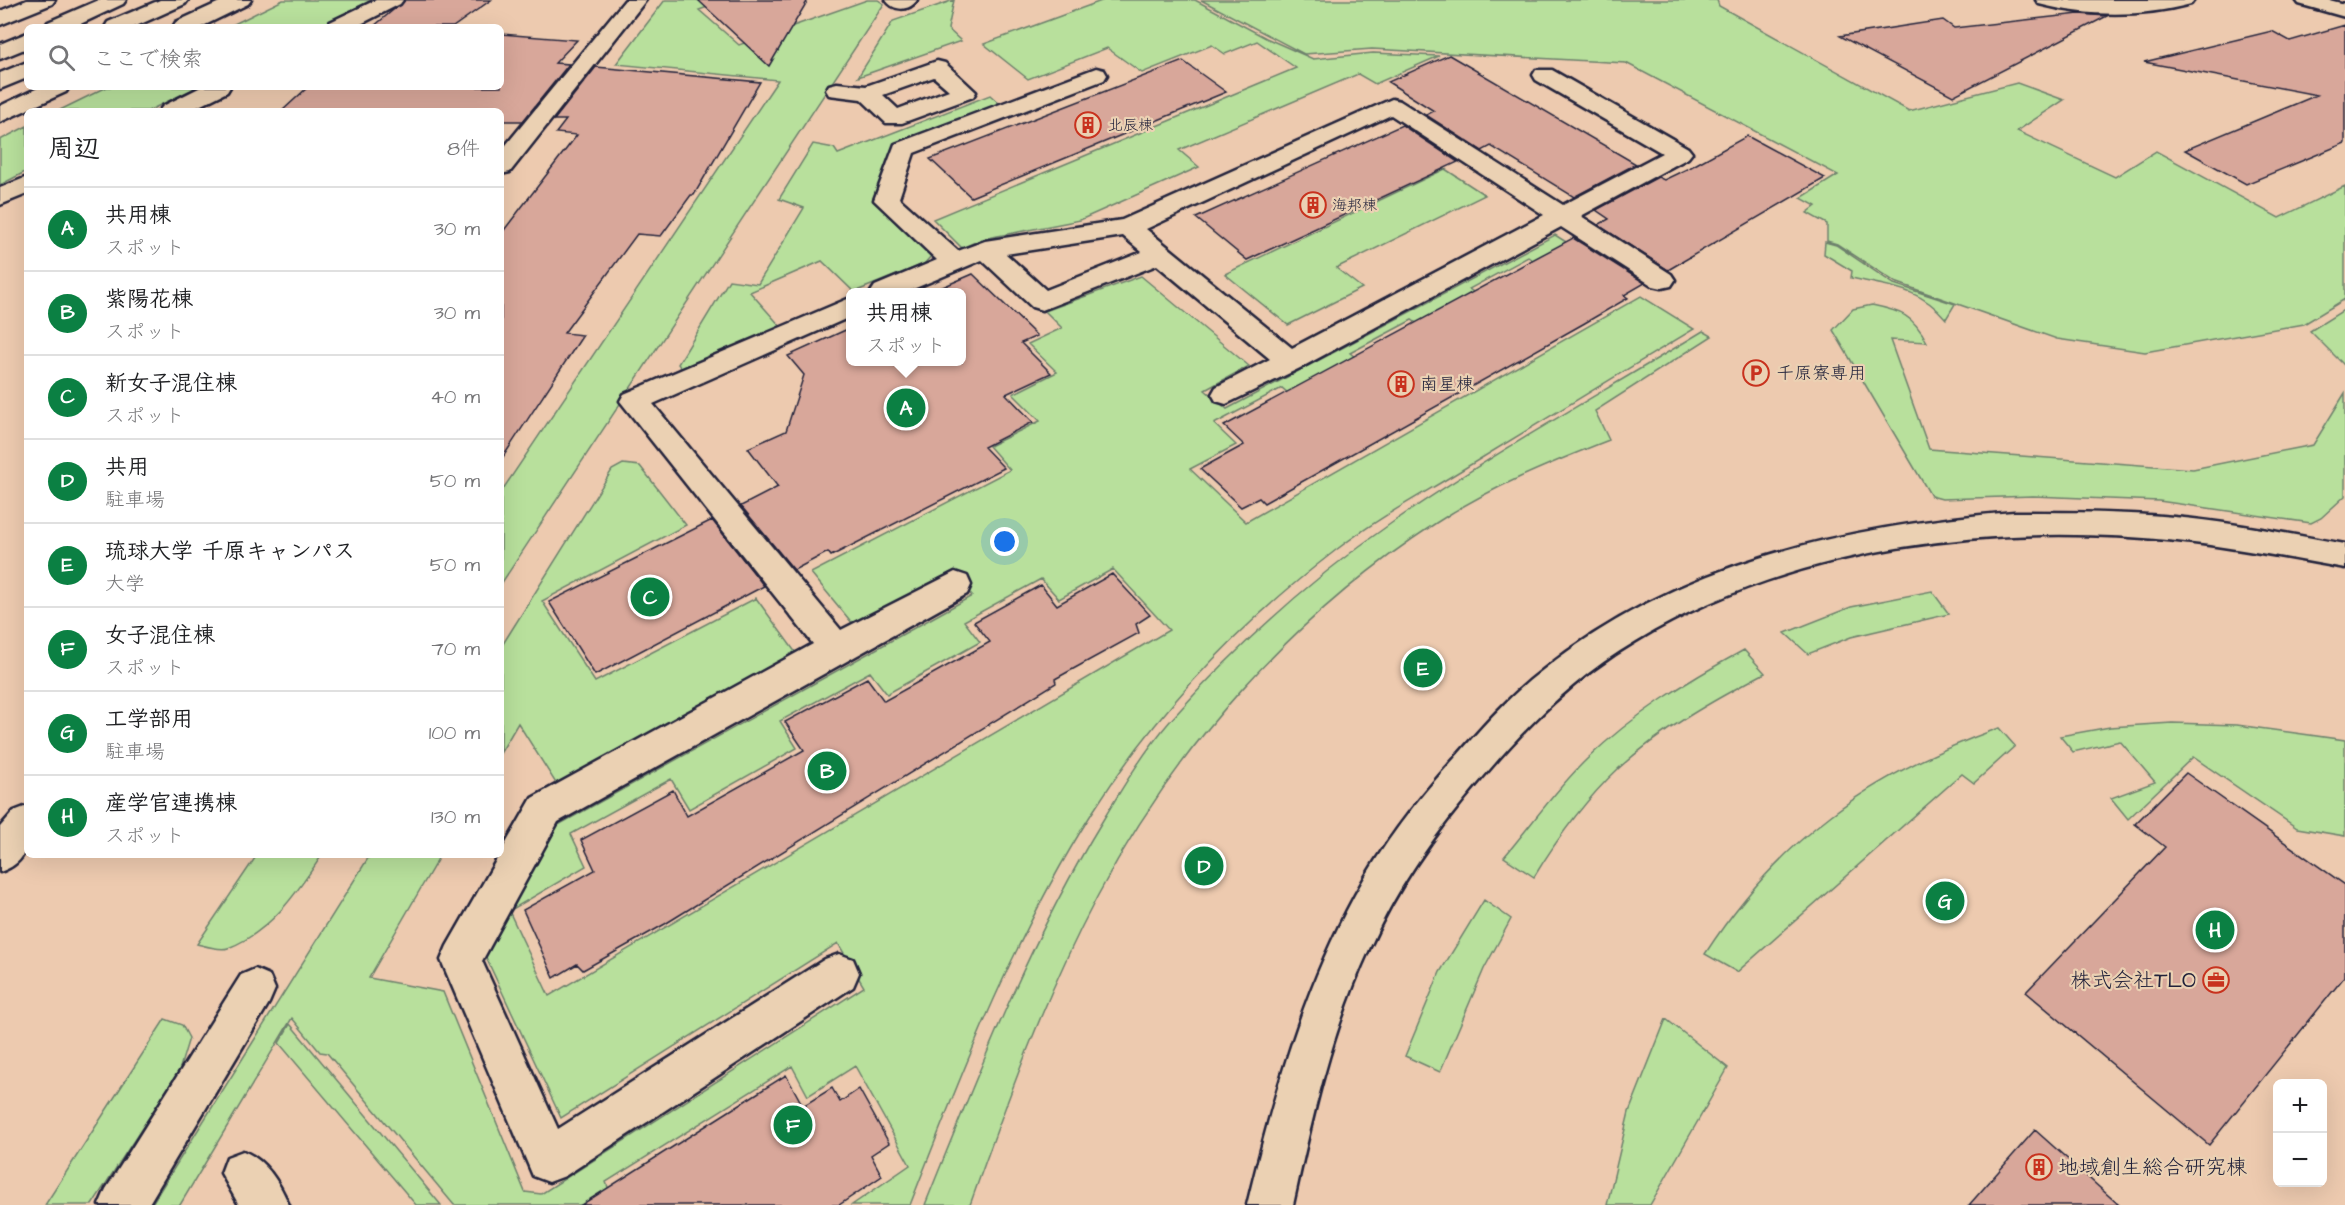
<!DOCTYPE html>
<html lang="ja">
<head>
<meta charset="utf-8">
<style>
	body { margin:0; font-family:"Architects Daughter","Klee One",sans-serif; background:#f2f2f2; color:#202124 }
	.controls { position:absolute; right:18px; bottom:18px; display:grid; overflow:hidden; border-radius:9px; box-shadow:0 6px 24px #0002 }
	.controls button { width:54px; height:54px; display:grid; place-items:center; padding:0; border:0; border-bottom:2px solid #e0e0e0; background:#fff; color:#202124; font:30px sans-serif }
	.you { position:absolute; left:1005px; top:542px; width:21px; height:21px; margin:-15px; border:4px solid #fff; border-radius:50%; background:#1a73e8; box-shadow:0 0 0 9px #1a73e833 }
	.badge { display:grid; place-items:center; width:39px; height:39px; border-radius:50%; background:#0b8043; color:#fff; font-size:20px; font-weight:700 }
	.pin { position:absolute; translate:-50% -50%; border:3px solid #fff; box-shadow:0 2px 6px #0006 }
	.popup { position:absolute; left:846px; top:288px; width:120px; height:78px; box-sizing:border-box; display:grid; place-content:center; border-radius:9px; background:#fff; filter:drop-shadow(0 2px 4px #0005); font-size:20px; white-space:nowrap; color:#757577 }
	.popup b { font-size:22px; color:#202124 }
	.popup::after { content:''; position:absolute; left:50%; top:100%; margin-left:-12px; border:12px solid transparent; border-top-color:#fff }
	.list { margin:0; padding:0; list-style:none }
	h2 { display:flex; justify-content:space-between; align-items:center; height:78px; margin:0; padding:0 24px; font-size:26px }
	h2 small { font-size:20px; font-weight:400; color:#757577 }
	.list li { display:grid; grid-template-columns:39px 1fr auto; gap:18px; align-items:center; box-sizing:border-box; height:84px; padding:0 24px; border-top:2px solid #e0e0e0 }
	.list b { display:block; font-size:22px; white-space:nowrap }
	.list p { margin:0; font-size:20px; white-space:nowrap; color:#757577 }
	.list em { font-size:20px; font-style:normal; color:#757577 }
	.icon { flex:none; width:33px; height:33px; fill:none; stroke:currentColor; stroke-width:2; stroke-linecap:round; stroke-linejoin:round }
	.map { position:relative; flex:none; width:2345px; height:1205px; overflow:hidden }
	.search { position:absolute; background:#fff; box-shadow:0 6px 24px #0002; left:24px; top:24px; width:480px; height:66px; display:flex; align-items:center; gap:15px; box-sizing:border-box; padding:0 21px; border-radius:9px; color:#757577; font-size:22px }
	.panel { position:absolute; background:#fff; box-shadow:0 6px 24px #0002; left:24px; top:108px; width:480px; height:750px; border-radius:9px }
	.map>svg:first-child { display:block }
	.green { fill:#b8e09c; stroke:#6d816c; stroke-width:1.5; fill-rule:evenodd }
	.building { fill:#d8a79a; stroke:#22223b; stroke-width:1.5 }
	.lines { fill:none; stroke-linecap:round; stroke-linejoin:round }
	.minor-casing { stroke:#22223b; stroke-width:5 }
	.highway-casing { stroke:#22223b; stroke-width:5 }
	.minor { fill:#ebd1b3; fill-rule:evenodd }
	.highway { fill:#ebd1b3; fill-rule:evenodd }
	.labels { text-anchor:middle; dominant-baseline:central; stroke-width:4.5; stroke-linejoin:round; paint-order:stroke }
	.far-poi-label { font-size:15px; fill:#22223b; stroke:#ebd1b3; text-anchor:start }
	.poi-label { font-size:18px; fill:#22223b; stroke:#ebd1b3; text-anchor:start }
	.near-poi-label { font-size:21px; fill:#22223b; stroke:#ebd1b3; text-anchor:end }
</style>
</head>
<body>
<div class="map">
<svg width="2345" height="1205" viewBox="0 0 2345 1205">
	<rect width="100%" height="100%" fill="#edcaaf"/>
	<filter id="ink" filterUnits="userSpaceOnUse"><feTurbulence type="fractalNoise" baseFrequency=".0167" numOctaves="2"/><feDisplacementMap in="SourceGraphic" scale="12" xChannelSelector="R" yChannelSelector="G"/><feConvolveMatrix kernelMatrix="1 2 1 2 8 2 1 2 1" color-interpolation-filters="sRGB"/></filter>
	<g filter="url(#ink)">
		<path class="green" d="M283,0H372L318,27H228Z
			M665,0H728L699,10L739,45L867,0H878L884,4L501,584V492L778,80L616,64Z
			M954,0L948,29L961,41L858,77L893,21Z
			M1104,0H1195L1266,38L1313,59L1373,53L1439,56L1375,84L1358,74L1179,150L1199,167L1080,220L982,239L962,248L933,219L1296,68L1257,41L1225,54L1212,45L1142,73L1107,48L1028,79L984,44Z
			M1201,0H1717L1719,6L1909,111L2017,83L2064,100L2017,131L2115,177L2156,151L2279,218L2345,186V299L2304,324L2145,352L2057,339L1895,282L1837,244L1827,241V224L1807,213L1816,206L1801,198L1838,175L1626,63L1372,49L1304,54Z
			M107,87H197L148,111H58Z
			M990,95L1001,105L896,145L878,196L885,212L931,256L924,264L854,292L822,261L750,292L782,328L683,371L678,364L729,280L758,284L804,208L779,199L813,144L834,148L838,154Z
			M27,126V171L0,185V140Z
			M1445,169L1485,195L1336,268L1362,288L1288,325L1225,274Z
			M1555,235L1582,252L1549,271L1528,257L1469,289L1489,303L1432,334L1412,320L1350,353L1370,369L1303,406L1282,388L1214,424L1236,445L1190,469L1246,522L1641,296L1694,329C1619,374 1544,420 1470,465C1425,493 1377,518 1336,550C1241,623 1156,712 1092,813C1015,934 962,1072 910,1205H852L910,1165L855,1066L808,1096L792,1066L606,1182L615,1205H454L327,1053L320,1052L292,1018L180,1205H151L370,855H440L369,978L443,992L525,1192L541,1194L864,987L838,943L561,1118L483,951L551,829L972,596L952,572L853,624L811,573L1010,470L989,446L1040,421L1013,394L1057,372L1028,344L1062,328L1045,311L1141,276L1249,366L1205,390L1227,409ZM1113,569L1169,630L549,996L509,911L586,866L571,834L671,779L689,809L797,748L780,721L870,672L887,694L980,642L964,621L1041,579L1059,599Z
			M1825,242L1836,245L1894,284L1955,304L1946,319C1919,287 1890,287 1851,278L1852,271L1824,254Z
			M1872,305C1901,311 1913,315 1927,342L1890,340L1929,449L2193,469L2313,445L2345,393V496L2321,518L2311,523L2159,501L2033,496L1942,499L1931,496L1833,330L1853,309Z
			M2345,309V366L2310,331Z
			M1703,331L1712,336L1595,411L1609,440C1550,463 1489,488 1436,523C1293,616 1176,747 1097,897C1045,995 1007,1101 970,1205H925C978,1073 1029,941 1103,820C1124,785 1145,750 1171,720C1237,646 1312,578 1393,522C1493,453 1600,394 1703,331Z
			M623,464L640,466L686,525L542,601L595,682L756,598L796,653L557,785L518,723L501,752V647L612,470Z
			M1932,591L1949,614L1851,637L1808,654L1785,633L1851,607Z
			M1744,650L1765,673C1714,700 1662,729 1619,768C1586,799 1557,839 1534,877L1504,857C1531,825 1556,789 1587,759C1634,714 1687,681 1744,650Z
			M2172,723L2237,725L2345,740V836L2297,828L2193,757L2128,819L2111,798L2155,782L2120,741L2073,752L2060,736L2110,727Z
			M1999,728L2015,746L1974,783L1962,774L1737,972L1705,954C1780,838 1870,774 1999,728Z
			M257,855H322C298,891 271,932 228,948C220,951 205,946 197,944Z
			M1484,900L1511,919L1484,969L1440,1072L1405,1056L1440,972Z
			M165,1019L182,1025L189,1038L179,1071L92,1205H45Z
			M1666,1019L1728,1068L1650,1205H1607L1629,1112Z
			M290,1024L441,1205H416L279,1043Z"/>
		<path class="building" d="M405,0H491L453,27H373Z
			M698,0H808L769,66Z
			M2079,14L2107,16L1953,96L1840,36L1943,20L1954,28Z
			M2345,25V143L2246,184L2185,150L2317,95L2144,62L2272,31L2290,41Z
			M501,34L577,40L555,63L569,64L523,121H501V111H282L308,87H501Z
			M1449,55L1636,164L1574,197L1491,146L1482,151L1426,115L1434,111L1388,82Z
			M1183,61L1226,92L971,197L930,159Z
			M596,67L760,82L694,195H691L661,236L637,234L564,333L583,335L501,460V234L577,135L556,133L566,120H554Z
			M1402,125L1458,162L1247,260L1196,218Z
			M1747,136L1825,178L1668,270L1598,225L1609,219L1596,210L1658,177L1664,180L1691,167Z
			M1573,238L1645,283L1624,295L1628,298L1583,324L1264,503L1259,498L1241,507L1200,469L1244,445L1224,426Z
			M973,274L1037,336L1021,343L1051,373L1006,394L1033,422L984,447L1004,468L831,556L828,552L794,570L741,506L778,487L748,448L786,431L804,375L788,356L850,328V362H962V292H931Z
			M712,520L764,586L595,675L549,602Z
			M1112,574L1150,615L1136,624L1139,633L1055,679L1056,683L665,924L583,970L577,964L554,978L523,910L595,870L581,840L673,790L687,816L804,750L785,722L867,678L884,701L990,642L974,622L1041,585L1057,605Z
			M2186,773L2345,885V976L2209,1145L2026,992L2165,847L2135,824Z
			M786,1075L803,1106L832,1088L840,1102L859,1089L889,1143L871,1155L882,1176L839,1205H581Z
			M2035,1130L2119,1205H1969Z"/>
		<g class="lines">
			<g class="minor-casing">
				<path id="minor" d="M27,0H55L52,4L0,25V11Z
					M224,0H251L248,4L201,27H173L176,22Z
					M376,0H403L400,4L355,27H327L330,22Z
					M625,0H646L510,172L501,174V151Z
					M886,0H917C909,12 893,11 886,0Z
					M2036,0H2194L2191,4C2142,17 2088,17 2039,4Z
					M2296,0H2329L2345,4V17L2299,4Z
					M937,61L945,63L976,92L973,97L902,123H886L861,99L829,95L826,90L829,85L837,83L866,86ZM934,77L949,90L898,109L883,95Z
					M1096,68L1104,70L1107,75L1104,80L914,153L899,198L958,251L985,241L1122,220L1392,99L1400,101L1563,205L1662,153L1536,80L1533,75L1536,70H1552L1688,148L1692,153L1688,158L1581,216L1671,274L1675,280L1671,286L1662,288L1653,286L1561,227L1300,368L1226,404L1216,401L1212,394L1216,387L1270,359L1157,265L1042,310L1032,307L982,260L906,292H871L875,286L937,260L874,200L895,144ZM1391,115L1544,215L1292,348L1146,229ZM1123,236L1142,252L1046,290L1006,254Z
					M40,87H69L66,92L0,122V106Z
					M201,87H230L227,92L189,111H159L163,106Z
					M27,177V194L0,205V188Z
					M850,298V317L653,404L841,630L955,572L967,576L971,585L967,594L558,822L482,961L558,1129L825,959L839,954L853,959L859,973L853,987L565,1176L549,1182L533,1176L441,960L447,946L532,798L813,644L620,401L624,394Z
					M2014,512C2068,512 2120,512 2174,517C2231,522 2288,534 2345,544V568C2289,558 2233,547 2177,541C1994,522 1796,545 1636,641C1576,676 1527,725 1483,777C1438,829 1398,885 1370,947C1332,1029 1312,1117 1293,1205H1247C1273,1098 1302,992 1355,895C1382,845 1417,800 1455,758C1482,727 1510,695 1543,670C1679,562 1845,526 2014,512Z
					M27,806C27,837 34,860 0,872V827L14,811Z
					M255,969L269,975L275,989L269,1003L148,1205H99L106,1189L241,975Z
					M243,1151C266,1160 279,1182 289,1205H239L221,1173L227,1157Z"/>
			</g>
			<g class="highway-casing">
				<path id="highway" d="M99,0H126L123,4L74,27H45L48,22Z
					M160,0H188L185,4L134,27H105L108,22Z
					M27,33V48L0,59V44Z
					M27,62V78L0,89V73Z"/>
			</g>
			<use href="#minor" class="minor"/>
			<use href="#highway" class="highway"/>
		</g>
	</g>
	<defs>
		<g id="building-ring" transform="scale(1.35)"><circle r="9.5" fill="#ebd1b3" stroke="#c8321e" stroke-width="1.5"/><path d="M-4-6H4V6H1V3H-1V6H-4ZM-2.5-4.3h1.7v1.8h-1.7ZM.8-4.3h1.7v1.8H.8ZM-2.5-1h1.7V.8h-1.7ZM.8-1h1.7V.8H.8Z" fill="#c8321e"/></g>
		<g id="parking-ring" transform="scale(1.35)"><circle r="9.5" fill="#ebd1b3" stroke="#c8321e" stroke-width="1.5"/><path d="M-3.5-5.5H1a3.5 3.5 0 0 1 0 7H-1V5.5H-3.5ZM-1-3.4V-.6H.8a1.4 1.4 0 0 0 0-2.8Z" fill="#c8321e"/></g>
		<g id="office-ring" transform="scale(1.35)"><circle r="9.5" fill="#ebd1b3" stroke="#c8321e" stroke-width="1.5"/><path d="M-6-3h4V-5.5h4V-3h4V5H-6ZM-1-4.5V-3h2v-1.5ZM-6 0V1H6V0Z" fill="#c8321e"/></g>
	</defs>
	<g fill-rule="evenodd">
		<use href="#building-ring" x="1088" y="125"/>
		<use href="#building-ring" x="1313" y="205"/>
		<use href="#parking-ring" x="1756" y="373"/>
		<use href="#building-ring" x="1401" y="384"/>
		<use href="#office-ring" x="2216" y="980"/>
		<use href="#building-ring" x="2039" y="1167"/>
	</g>
	<g class="labels">
		<g class="far-poi-label">
			<text x="1108" y="125">北辰棟</text>
			<text x="1332" y="205">海邦棟</text>
		</g>
		<g class="poi-label">
			<text x="1776" y="373">千原寮専用</text>
			<text x="1420" y="384">南星棟</text>
		</g>
		<g class="near-poi-label">
			<text x="2196" y="980">株式会社TLO</text>
			<text x="2058" y="1167" text-anchor="start">地域創生総合研究棟</text>
		</g>
	</g>
</svg>
<div class="controls">
<button>+</button>
<button>−</button>
</div>
<div class="you"></div>
<div class="pin badge" style="left:906px;top:408px">A</div>
<div class="popup"><b>共用棟</b>スポット</div>
<div class="pin badge" style="left:827px;top:771px">B</div>
<div class="pin badge" style="left:650px;top:597px">C</div>
<div class="pin badge" style="left:1204px;top:866px">D</div>
<div class="pin badge" style="left:1423px;top:668px">E</div>
<div class="pin badge" style="left:793px;top:1125px">F</div>
<div class="pin badge" style="left:1945px;top:901px">G</div>
<div class="pin badge" style="left:2215px;top:930px">H</div>
<div class="search"><svg class="icon" aria-label="search" viewBox="0 0 24 24"><circle cx="10" cy="10" r="6"/><path d="M15 15l6 6"/></svg>ここで検索</div>
<section class="panel">
<h2>周辺<small>8件</small></h2>
<ul class="list">
<li><span class="badge">A</span><div><b>共用棟</b><p>スポット</p></div><em>30 m</em></li>
<li><span class="badge">B</span><div><b>紫陽花棟</b><p>スポット</p></div><em>30 m</em></li>
<li><span class="badge">C</span><div><b>新女子混住棟</b><p>スポット</p></div><em>40 m</em></li>
<li><span class="badge">D</span><div><b>共用</b><p>駐車場</p></div><em>50 m</em></li>
<li><span class="badge">E</span><div><b>琉球大学 千原キャンパス</b><p>大学</p></div><em>50 m</em></li>
<li><span class="badge">F</span><div><b>女子混住棟</b><p>スポット</p></div><em>70 m</em></li>
<li><span class="badge">G</span><div><b>工学部用</b><p>駐車場</p></div><em>100 m</em></li>
<li><span class="badge">H</span><div><b>産学官連携棟</b><p>スポット</p></div><em>130 m</em></li>
</ul>
</section>
</div>
</body>
</html>
